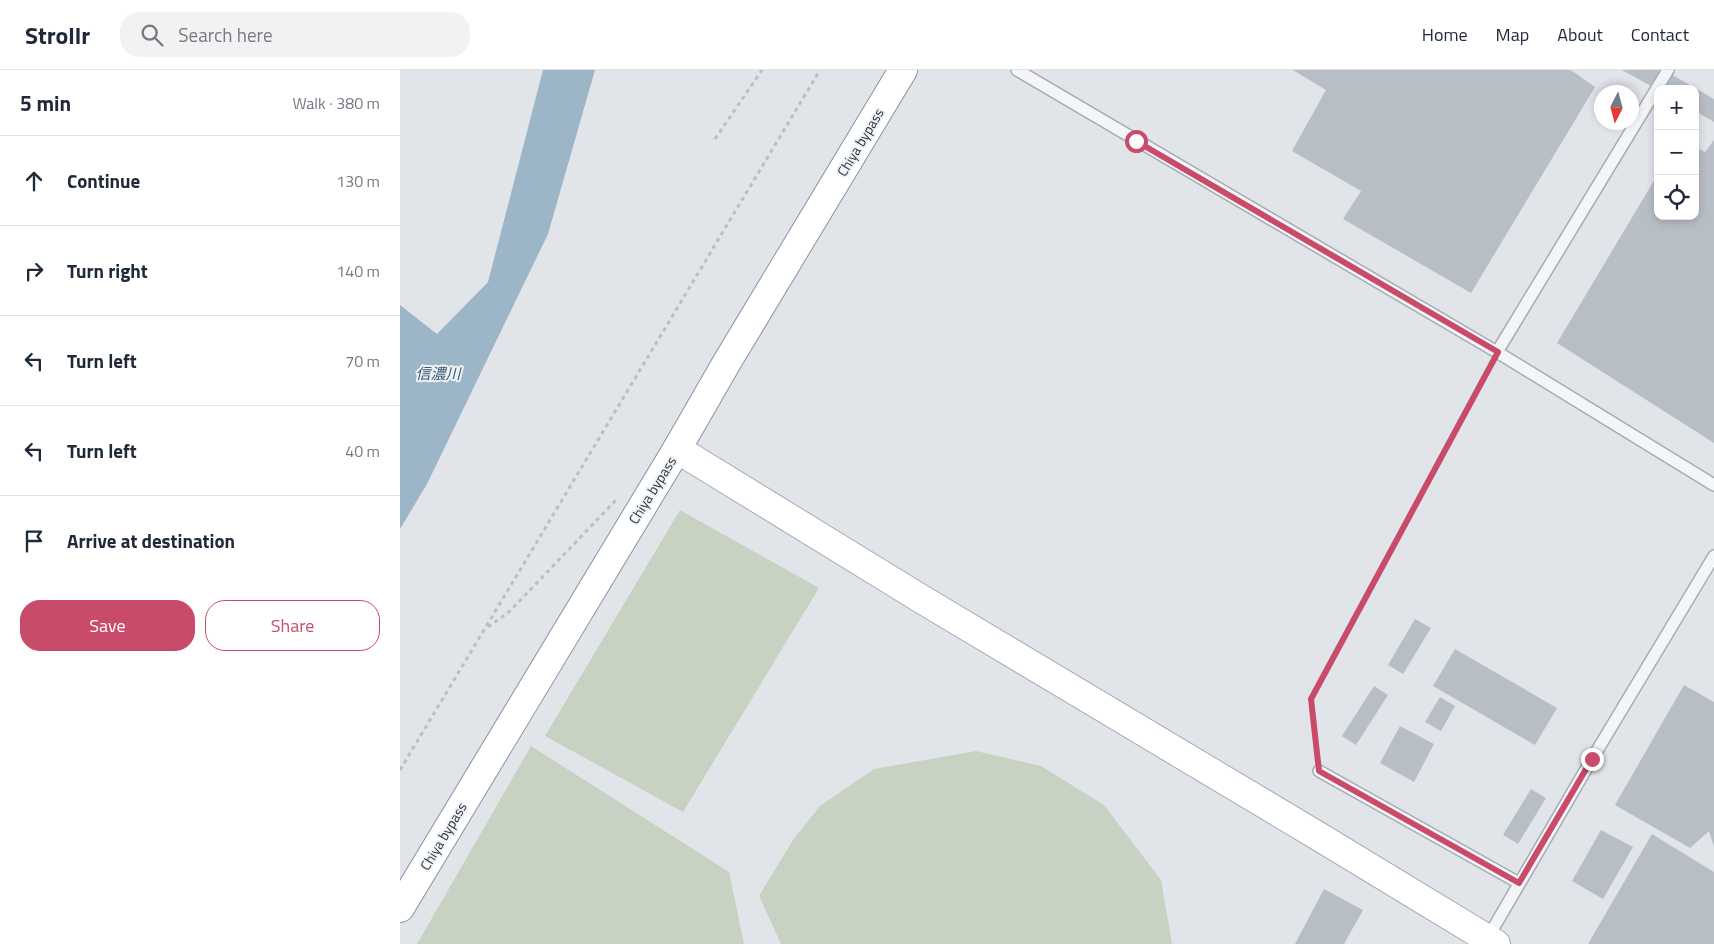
<!DOCTYPE html>
<html lang="en">
<head>
<meta charset="utf-8">
<style>
	body { margin:0; font-family:"Titillium Web","Noto Sans JP",sans-serif; background:#f2f2f3; color:#1f2937 }
	.controls { position:absolute; right:15px; top:15px; display:grid; overflow:hidden; border-radius:10px; box-shadow:0 2px 8px #0003 }
	.controls button { width:45px; height:45px; display:grid; place-items:center; padding:0; border:0; border-bottom:1px solid #e0e1e3; background:#fff; color:#1f2937; font:25px sans-serif }
	.compass { position:absolute; left:1194px; top:15px; width:45px; height:45px; border-radius:50%; background:#fff; box-shadow:0 2px 8px #0003; rotate:186deg }
	.stop { position:absolute; width:15px; height:15px; margin:-11px; border:4px solid #c94b6a; border-radius:50%; background:#fff }
	.stop.end { background:#c94b6a; border-color:#fff; box-shadow:0 1px 5px #0008 }
	.list { margin:0; padding:0; list-style:none }
	h2 { display:flex; justify-content:space-between; align-items:center; height:65px; margin:0; padding:0 20px; font-size:21px }
	h2 small { font-size:16px; font-weight:400; color:#747a83 }
	.list li { display:grid; grid-template-columns:32px 1fr auto; gap:15px; align-items:center; box-sizing:border-box; height:90px; padding:0 20px; border-top:1px solid #e0e1e3 }
	.list b { display:block; font-size:19px; white-space:nowrap }
	.list em { font-size:16px; font-style:normal; color:#747a83 }
	.actions { display:flex; gap:10px; padding:15px 20px }
	.actions a { flex:1; padding:11px 0; border:1px solid #c94b6a; border-radius:20px; text-align:center; font-size:18px; color:#c94b6a }
	.actions .main { background:#c94b6a; color:#fff }
	.icon { flex:none; width:28px; height:28px; fill:none; stroke:currentColor; stroke-width:2; stroke-linecap:round; stroke-linejoin:round }
	.map { position:relative; flex:none; width:1314px; height:874px; overflow:hidden }
	header { display:flex; align-items:center; gap:30px; box-sizing:border-box; height:70px; padding:0 25px; background:#fff; border-bottom:1px solid #e0e1e3 }
	header strong { font-size:24px }
	nav { display:flex; gap:28px; margin-inline-start:auto; font-size:18px }
	.search { width:350px; height:45px; background:#f2f2f3; display:flex; align-items:center; gap:12px; box-sizing:border-box; padding:0 18px; border-radius:20px; color:#747a83; font-size:19px }
	main { display:flex }
	aside { flex:1; background:#fff }
	.map>svg:first-child { display:block }
	.green { fill:#c8d2c2 }
	.water { fill:#9db6c7 }
	.building { fill:#b8bec5 }
	.lines { fill:none; stroke-linecap:round; stroke-linejoin:round }
	.lane-casing { stroke:#a6acb3; stroke-width:14 }
	.secondary-casing { stroke:#a6acb3; stroke-width:30 }
	.highway-casing { stroke:#89939f; stroke-width:30 }
	.path { stroke:#bbbfc4; stroke-width:3; stroke-dasharray:4 4; stroke-linecap:butt }
	.lane { stroke:#f3f5f7; stroke-width:11 }
	.secondary { stroke:#fff; stroke-width:28 }
	.highway { stroke:#fff; stroke-width:28 }
	.route { stroke:#c94b6a; stroke-width:6 }
	.labels { text-anchor:middle; dominant-baseline:central; stroke-width:4; stroke-linejoin:round; paint-order:stroke }
	.street-label { font-size:14px; fill:#2a3440; stroke:#f0f3f6 }
	.water-label { font-size:15px; font-style:italic; fill:#355672; stroke:#f0f3f6 }
</style>
</head>
<body>
<header>
<strong>Strollr</strong>
<div class="search"><svg class="icon" aria-label="search" viewBox="0 0 24 24"><circle cx="10" cy="10" r="6"/><path d="M15 15l6 6"/></svg>Search here</div>
<nav><a>Home</a><a>Map</a><a>About</a><a>Contact</a></nav>
</header>
<main>
<aside>
<h2>5 min<small>Walk · 380 m</small></h2>
<ul class="list">
<li><svg class="icon" aria-label="ahead" viewBox="0 0 24 24"><path d="M12 20V5M6 11l6-6 6 6"/></svg><div><b>Continue</b></div><em>130 m</em></li>
<li><svg class="icon" aria-label="right" viewBox="0 0 24 24"><path d="M7 20v-9h11M14 6l5 5-5 5"/></svg><div><b>Turn right</b></div><em>140 m</em></li>
<li><svg class="icon" aria-label="left" viewBox="0 0 24 24"><path d="M17 20v-9H6M10 6l-5 5 5 5"/></svg><div><b>Turn left</b></div><em>70 m</em></li>
<li><svg class="icon" aria-label="left" viewBox="0 0 24 24"><path d="M17 20v-9H6M10 6l-5 5 5 5"/></svg><div><b>Turn left</b></div><em>40 m</em></li>
<li><svg class="icon" aria-label="arrive" viewBox="0 0 24 24"><path d="M6 21V4h12l-3 4 3 4H6"/></svg><div><b>Arrive at destination</b></div></li>
</ul>
<div class="actions"><a class="main">Save</a><a>Share</a></div>
</aside>
<div class="map">
<svg width="1314" height="874" viewBox="0 0 1314 874">
	<rect width="100%" height="100%" fill="#e1e5e9"/>
	<path class="green" d="M280,440L419,518L283,742L145,666Z
		M131,676L329,802L344,874H17Z
		M576,681L641,696L704,735L761,810L772,874H381L359,826L393,770L420,736L474,699Z"/>
	<path class="water" d="M143,0H195L148,164L27,414L0,459V235L37,264L88,212Z"/>
	<path class="building" d="M893,0H1171L1195,17L1071,223L943,149L961,121L892,81L926,20Z
		M1222,0H1264L1314,29V52L1295,41V19H1258V20Z
		M1314,70V373L1157,273L1258,104V146H1295V77L1305,82Z
		M1015,549L1031,558L1003,604L988,595Z
		M1055,579L1157,638L1135,675L1033,616Z
		M1284,615L1314,632V777L1309,761L1290,778L1215,735Z
		M974,616L988,625L956,675L942,666Z
		M1040,627L1055,636L1041,661L1025,652Z
		M1000,656L1034,674L1014,712L980,693Z
		M1131,719L1146,728L1118,774L1103,765Z
		M1201,760L1233,777L1203,829L1172,811Z
		M1252,764L1314,802V874H1188Z
		M924,819L963,840L944,874H895Z"/>
	<g class="lines">
		<g class="lane-casing">
			<path id="lane" d="M617,0L1097,282L1314,415
				M1097,282L1268,0
				M919,701L1119,813
				M1087,869L1192,689L1314,486"/>
		</g>
		<g class="secondary-casing">
			<path id="secondary" d="M277,379L523,530L918,766L1096,874"/>
		</g>
		<g class="highway-casing">
			<path id="highway" d="M0,838L277,379L327,292L503,0"/>
		</g>
		<path class="path" d="M315,69L362,0
			M88,557L110,541L217,429
			M917,685L911,629L1089,297
			M0,700L420,0"/>
		<use href="#lane" class="lane"/>
		<use href="#secondary" class="secondary"/>
		<use href="#highway" class="highway"/>
	</g>
	<g class="lines">
		<path class="route" d="M736,71L1098,282L911,629L919,701L1119,813L1192,689"/>
	</g>
	<g class="labels">
		<g class="street-label">
			<text transform="translate(460 72) rotate(-59)">Chiya bypass</text>
			<text transform="translate(252 420) rotate(-58)">Chiya bypass</text>
			<text transform="translate(43 766) rotate(-59)">Chiya bypass</text>
		</g>
		<g class="water-label">
			<text x="38" y="303">信濃川</text>
		</g>
	</g>
</svg>
<div class="controls">
<button>+</button>
<button>−</button>
<button><svg class="icon" aria-label="locate" viewBox="0 0 24 24"><circle cx="12" cy="12" r="6"/><path d="M12 2v4M12 18v4M2 12h4M18 12h4"/></svg></button>
</div>
<svg class="compass" viewBox="-18 -18 36 36"><path d="M0-13l5 13h-10z" fill="#e53935"/><path d="M0 13l5-13h-10z" fill="#747a83"/></svg>
<div class="stop" style="left:736px;top:71px"></div>
<div class="stop end" style="left:1192px;top:689px"></div>
</div>
</main>
</body>
</html>
